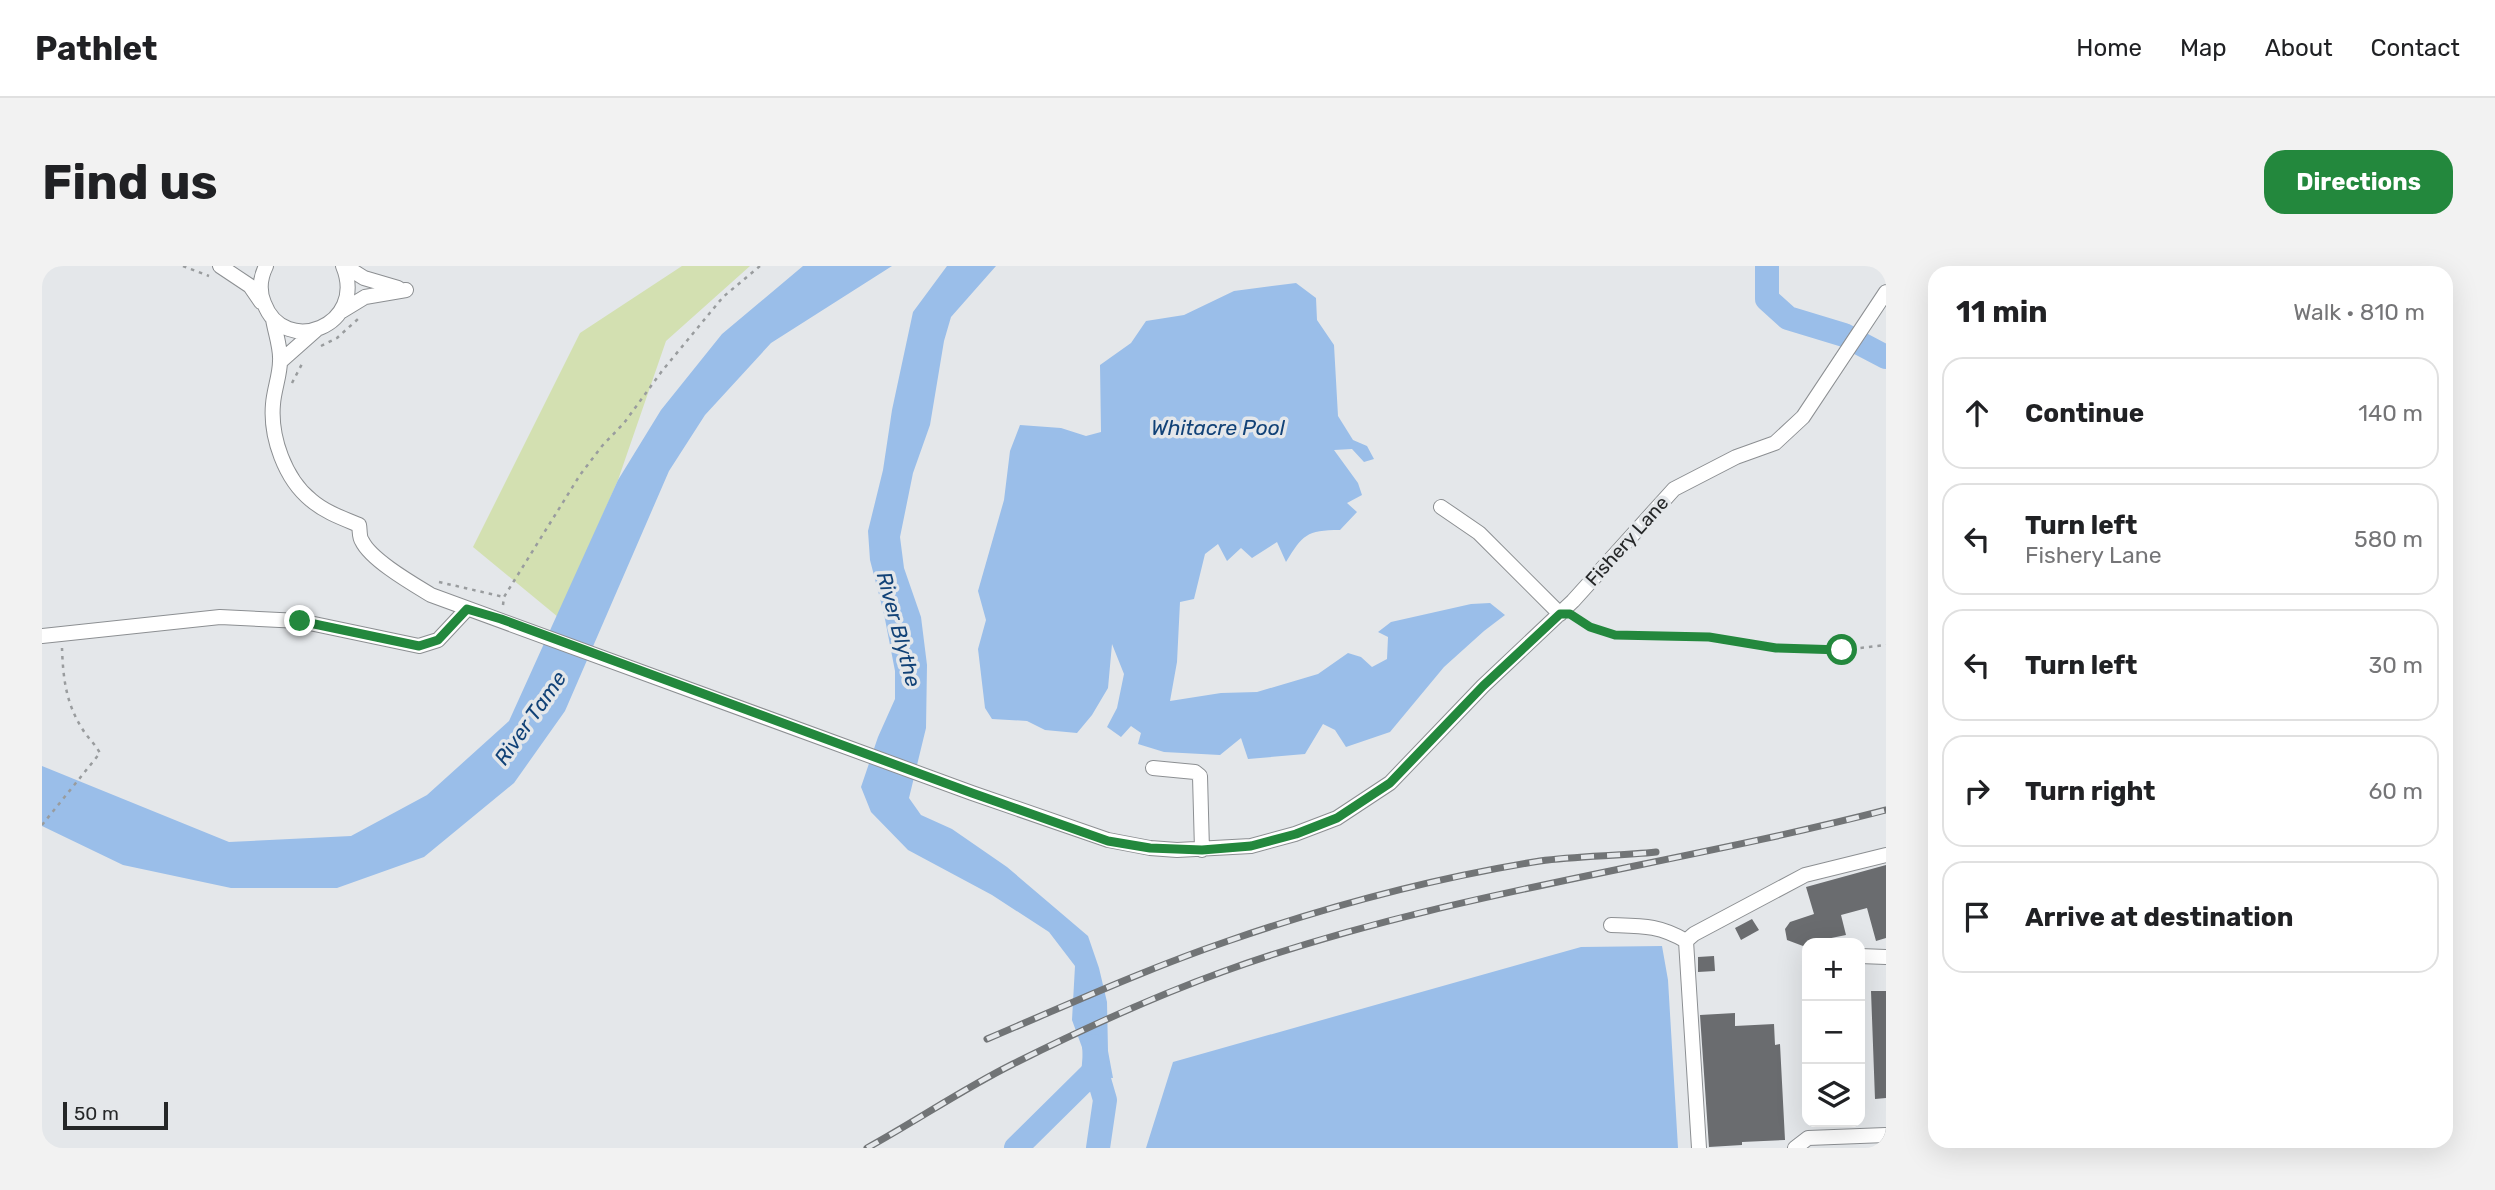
<!DOCTYPE html>
<html lang="en">
<head>
<meta charset="utf-8">
<style>
	body { margin:0; font-family:Rubik,sans-serif; background:#f2f2f2; color:#202124 }
	.controls { position:absolute; right:21px; bottom:21px; display:grid; overflow:hidden; border-radius:14px; box-shadow:0 7px 28px #0002 }
	.controls button { width:63px; height:63px; display:grid; place-items:center; padding:0; border:0; border-bottom:2px solid #e0e0e0; background:#fff; color:#202124; font:35px sans-serif }
	.scale { position:absolute; left:21px; bottom:18px; width:105px; box-sizing:border-box; padding-left:7px; border:4px solid #252728; border-top:0; font-size:19px; line-height:24px; white-space:nowrap; color:#252728; -webkit-text-stroke:5px #e4e7ea; paint-order:stroke }
	.stop { position:absolute; width:21px; height:21px; margin:-16px; border:5px solid #23883d; border-radius:50%; background:#fff }
	.stop.end { background:#23883d; border-color:#fff; box-shadow:0 2px 7px #0008 }
	.list { margin:0; padding:0; list-style:none }
	h2 { display:flex; justify-content:space-between; align-items:center; height:91px; margin:0; padding:0 28px; font-size:30px }
	h2 small { font-size:23px; font-weight:400; color:#757577 }
	.list li { display:grid; grid-template-columns:46px 1fr auto; gap:21px; align-items:center; box-sizing:border-box; height:112px; margin:0 14px 14px; padding:0 14px; border:2px solid #e0e0e0; border-radius:21px }
	.list b { display:block; font-size:26px; white-space:nowrap }
	.list p { margin:0; font-size:23px; white-space:nowrap; color:#757577 }
	.list em { font-size:23px; font-style:normal; color:#757577 }
	.icon { flex:none; width:38px; height:38px; fill:none; stroke:currentColor; stroke-width:2; stroke-linecap:round; stroke-linejoin:round }
	.map { position:relative; flex:none; width:1844px; height:882px; overflow:hidden; border-radius:21px }
	header { display:flex; align-items:center; gap:42px; box-sizing:border-box; height:98px; padding:0 35px; background:#fff; border-bottom:2px solid #e0e0e0 }
	header strong { font-size:33px }
	nav { display:flex; gap:38px; margin-inline-start:auto; font-size:24px }
	.intro { display:flex; align-items:center; justify-content:space-between; box-sizing:border-box; height:168px; padding:0 42px }
	h1 { margin:0; font-size:49px }
	.button { padding:18px 32px; border-radius:21px; background:#23883d; color:#fff; font-size:24px; font-weight:700 }
	main { display:flex; gap:42px; padding:0 42px }
	aside { flex:1; background:#fff; border-radius:21px; box-shadow:0 7px 28px #0002 }
	.map>svg:first-child { display:block }
	.green { fill:#d3e0b1 }
	.water { fill:#9abee9 }
	.lines { fill:none; stroke-linecap:round; stroke-linejoin:round }
	.river { stroke:#9abee9; stroke-width:24 }
	.building { fill:#6a6c6f }
	.minor-casing { stroke:#8c8f92; stroke-width:16 }
	.path { stroke:#999c9e; stroke-width:2.5; stroke-dasharray:3.5 5; stroke-linecap:butt }
	.minor { stroke:#fff; stroke-width:14 }
	.rail-casing { stroke:#717476; stroke-width:7 }
	.rail { stroke:#e4e7ea; stroke-width:4.5; stroke-dasharray:13; stroke-linecap:butt }
	.route { stroke:#23883d; stroke-width:9 }
	.labels { text-anchor:middle; dominant-baseline:central; stroke-width:7; stroke-linejoin:round; paint-order:stroke }
	.street-label { font-size:19px; fill:#252728; stroke:#e4e7ea }
	.water-label { font-size:21px; font-style:italic; fill:#114277; stroke:#e4e7ea }
</style>
</head>
<body>
<header>
<strong>Pathlet</strong>
<nav><a>Home</a><a>Map</a><a>About</a><a>Contact</a></nav>
</header>
<div class="intro"><h1>Find us</h1><a class="button">Directions</a></div>
<main>
<div class="map">
<svg width="1844" height="882" viewBox="0 0 1844 882">
	<rect width="100%" height="100%" fill="#e4e7ea"/>
	<path class="green" d="M640,0H708L624,75L576,214L516,351L431,281L538,67Z"/>
	<path class="water" d="M761,0H850L729,77L663,149L627,205L523,445L472,517L382,591L295,622H189L81,599L0,560V500L187,576L309,570L385,529L467,455L576,214L619,144L680,68Z
		M905,0H954L909,51L902,75L888,159L871,207L858,271L862,302L879,351L885,399L884,462L867,532L879,549L910,563L965,601L1046,670L1057,702L1065,736L1066,785L1071,812L1039,810L1041,784L1030,754L1033,700L1007,666L950,629L866,584L829,546L819,521L836,471L853,433V405L842,348L828,294L826,265L841,204L850,144L871,46Z
		M1254,17L1274,32L1275,54L1292,79L1296,150L1311,174L1325,180L1332,193L1322,196L1310,183L1292,184L1316,217L1320,229L1305,237L1315,246L1298,264C1264,264 1261,269 1244,296L1235,276L1210,292L1199,282L1185,295L1176,278L1163,288L1152,333L1138,336L1135,396L1128,435L1179,427L1215,426L1276,408L1306,387L1319,391L1330,401L1345,393L1346,371L1336,366L1349,356L1429,338L1448,337L1463,349L1442,365L1402,401L1348,466L1304,481L1293,464L1281,458L1263,488L1206,493L1199,472L1178,489L1122,486L1096,478L1099,467L1089,460L1079,471L1065,461L1075,442L1082,408L1070,378L1066,422L1050,449L1035,467L1003,464L985,455L950,453L943,442L936,383L944,354L936,325L962,234L968,185L978,159L1019,162L1044,170L1059,166L1058,99L1089,77L1104,55L1142,49L1192,25Z
		M1620,680L1626,714L1636,882H1104L1131,796L1539,681Z"/>
	<g class="lines">
		<path class="river" d="M1725,0V33L1746,52L1802,69L1844,91
			M1052,780L1054,803L1063,834L1056,882
			M974,882L1054,803"/>
	</g>
	<path class="building" d="M1844,599V672L1834,675L1825,642L1799,649L1804,669L1765,677L1761,680L1745,674L1743,663L1748,656L1772,648L1764,621Z
		M1710,653L1717,664L1699,674L1693,662Z
		M1672,690L1673,705L1656,706V691Z
		M1829,725H1844V832L1833,833Z
		M1693,747V760L1732,758L1733,779L1738,778L1743,874L1700,876V879L1667,881L1658,749Z"/>
	<g class="lines">
		<g class="minor-casing">
			<path id="minor" d="M178,0L208,20L219,36
				M224,0C218,12 217,25 222,37C242,92 326,60 301,0
				M303,0L322,12L356,22
				M300,45L323,31L364,24
				M231,53C233,66 239,82 238,95C238,109 232,124 231,138C228,171 243,213 269,234C283,246 300,252 317,259C318,263 317,271 320,275C329,294 371,318 389,329L930,527L1066,574L1108,582L1135,584L1209,580L1253,568L1295,552L1348,517L1441,420L1531,335L1632,223L1694,191L1733,177L1761,151L1844,26
				M239,95L274,64
				M1399,241L1437,267L1518,348
				M0,370L178,351L258,355L377,380L396,374L425,343
				M1111,502L1153,506L1158,510L1160,584
				M1569,659C1600,660 1617,659 1644,675
				M1818,690L1844,691
				M1657,882L1644,675L1652,668L1763,609L1844,589
				M1753,882L1766,872L1844,869"/>
		</g>
		<path class="path" d="M141,0L167,10
			M279,80L295,72L316,53
			M250,117L261,96
			M397,316L462,331
			M461,339L462,331L538,209L560,180L582,157L620,105L681,31L718,0
			M1534,352C1572,378 1620,368 1664,371C1697,374 1730,383 1764,384C1791,386 1817,382 1844,379
			M0,559L58,487C53,478 46,472 41,464C24,438 21,412 20,382"/>
		<use href="#minor" class="minor"/>
		<g class="rail-casing">
			<path id="rail" d="M945,773C1025,739 1104,703 1186,675C1287,640 1392,612 1498,595C1534,590 1577,590 1614,586
				M825,882C874,855 921,823 971,798C1039,764 1108,732 1180,706C1394,628 1624,601 1844,544"/>
		</g>
		<use href="#rail" class="rail"/>
	</g>
	<g class="lines">
		<path class="route" d="M258,355L377,380L396,374L425,343L459,353L930,527L1066,575L1108,582L1160,584L1209,580L1254,568L1295,552L1348,517L1441,420L1518,348H1528L1548,361L1573,369L1667,371L1734,382L1800,384"/>
	</g>
	<g class="labels">
		<g class="street-label">
			<text transform="translate(1585 275) rotate(-48)">Fishery Lane</text>
		</g>
		<g class="water-label">
			<text x="1176" y="161">Whitacre Pool</text>
			<text transform="translate(857 363) rotate(75)">River Blythe</text>
			<text transform="translate(488 452) rotate(-55)">River Tame</text>
		</g>
	</g>
</svg>
<div class="controls">
<button>+</button>
<button>−</button>
<button><svg class="icon" aria-label="layers" viewBox="0 0 24 24"><path d="M12 4l9 5-9 5-9-5zM3 14l9 5 9-5"/></svg></button>
</div>
<div class="scale">50 m</div>
<div class="stop" style="left:1800px;top:384px"></div>
<div class="stop end" style="left:258px;top:355px"></div>
</div>
<aside>
<h2>11 min<small>Walk · 810 m</small></h2>
<ul class="list">
<li><svg class="icon" aria-label="ahead" viewBox="0 0 24 24"><path d="M12 20V5M6 11l6-6 6 6"/></svg><div><b>Continue</b></div><em>140 m</em></li>
<li><svg class="icon" aria-label="left" viewBox="0 0 24 24"><path d="M17 20v-9H6M10 6l-5 5 5 5"/></svg><div><b>Turn left</b><p>Fishery Lane</p></div><em>580 m</em></li>
<li><svg class="icon" aria-label="left" viewBox="0 0 24 24"><path d="M17 20v-9H6M10 6l-5 5 5 5"/></svg><div><b>Turn left</b></div><em>30 m</em></li>
<li><svg class="icon" aria-label="right" viewBox="0 0 24 24"><path d="M7 20v-9h11M14 6l5 5-5 5"/></svg><div><b>Turn right</b></div><em>60 m</em></li>
<li><svg class="icon" aria-label="arrive" viewBox="0 0 24 24"><path d="M6 21V4h12l-3 4 3 4H6"/></svg><div><b>Arrive at destination</b></div></li>
</ul>
</aside>
</main>
</body>
</html>
